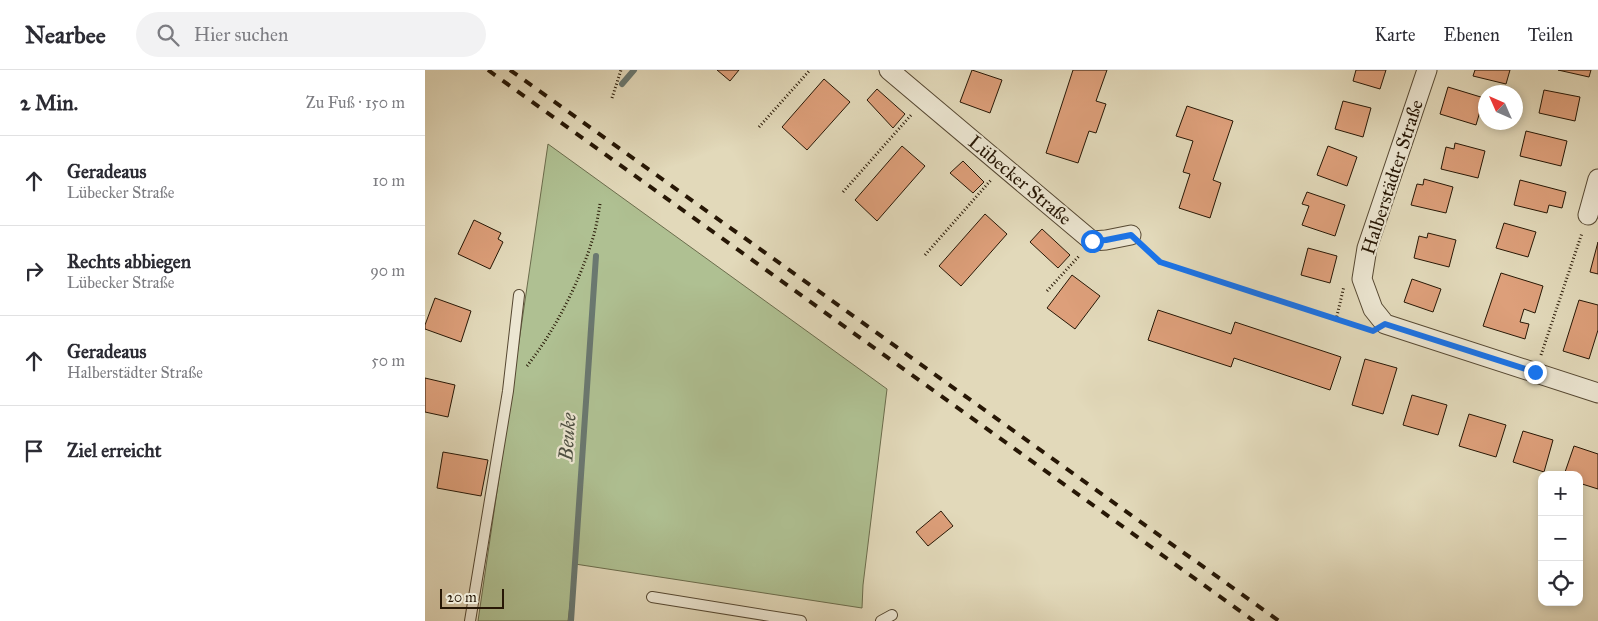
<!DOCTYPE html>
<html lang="de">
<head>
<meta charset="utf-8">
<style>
	body { margin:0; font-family:"IM FELL Great Primer",serif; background:#f2f2f3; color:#2b2b33 }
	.controls { position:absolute; right:15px; bottom:15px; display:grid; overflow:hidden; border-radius:10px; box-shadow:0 2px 8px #0003 }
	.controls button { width:45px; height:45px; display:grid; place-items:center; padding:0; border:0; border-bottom:1px solid #e1e1e2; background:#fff; color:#2b2b33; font:25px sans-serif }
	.compass { position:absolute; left:1053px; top:15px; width:45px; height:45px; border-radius:50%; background:#fff; box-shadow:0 2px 8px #0003; rotate:315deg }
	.scale { position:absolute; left:15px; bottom:12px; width:64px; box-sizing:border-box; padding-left:5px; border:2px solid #271705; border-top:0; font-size:14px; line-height:18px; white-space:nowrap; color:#271705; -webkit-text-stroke:4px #ece6d2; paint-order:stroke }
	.stop { position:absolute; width:15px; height:15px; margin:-11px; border:4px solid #1a73e8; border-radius:50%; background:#fff }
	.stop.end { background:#1a73e8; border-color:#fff; box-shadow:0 1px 5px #0008 }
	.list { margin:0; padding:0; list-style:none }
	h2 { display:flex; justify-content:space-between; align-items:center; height:65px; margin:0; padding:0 20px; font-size:21px }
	h2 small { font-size:16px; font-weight:400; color:#7c7c81 }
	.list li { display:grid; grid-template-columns:32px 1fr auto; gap:15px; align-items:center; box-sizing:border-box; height:90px; padding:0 20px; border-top:1px solid #e1e1e2 }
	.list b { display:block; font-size:19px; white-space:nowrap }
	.list p { margin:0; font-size:16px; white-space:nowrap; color:#7c7c81 }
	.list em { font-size:16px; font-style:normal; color:#7c7c81 }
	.icon { flex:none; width:28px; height:28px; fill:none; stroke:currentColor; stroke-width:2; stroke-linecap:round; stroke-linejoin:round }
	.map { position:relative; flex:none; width:1173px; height:551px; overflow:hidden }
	header { display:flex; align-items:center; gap:30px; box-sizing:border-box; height:70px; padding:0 25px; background:#fff; border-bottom:1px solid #e1e1e2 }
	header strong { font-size:24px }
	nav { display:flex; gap:28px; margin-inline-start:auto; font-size:18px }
	.search { width:350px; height:45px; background:#f2f2f3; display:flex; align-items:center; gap:12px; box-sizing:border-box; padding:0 18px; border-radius:28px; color:#7c7c81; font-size:19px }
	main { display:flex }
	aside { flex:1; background:#fff }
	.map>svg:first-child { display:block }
	.green { fill:#afc092; stroke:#6b6c4c }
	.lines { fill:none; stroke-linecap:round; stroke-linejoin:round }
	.stream { stroke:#6a7870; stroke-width:6 }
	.building { fill:#dd9f7a; stroke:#271705 }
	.service-casing { stroke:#564832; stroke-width:12 }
	.minor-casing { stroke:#564832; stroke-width:21 }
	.path { stroke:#271705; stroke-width:3; stroke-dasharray:1 2.5; stroke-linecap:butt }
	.service { stroke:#ece6d2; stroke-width:10 }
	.minor { stroke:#ece6d2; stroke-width:19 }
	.rail { stroke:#271705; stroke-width:4; stroke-dasharray:9 9; stroke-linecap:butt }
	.route { stroke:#1a73e8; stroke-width:6 }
	.labels { text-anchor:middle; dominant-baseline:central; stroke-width:4.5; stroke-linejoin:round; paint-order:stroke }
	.street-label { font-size:19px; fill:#271705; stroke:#ece6d2 }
	.water-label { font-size:20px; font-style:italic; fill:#4e5043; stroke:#ece6d2 }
</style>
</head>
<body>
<header>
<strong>Nearbee</strong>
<div class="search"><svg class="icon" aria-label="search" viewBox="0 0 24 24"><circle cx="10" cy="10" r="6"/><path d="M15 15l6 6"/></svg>Hier suchen</div>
<nav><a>Karte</a><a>Ebenen</a><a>Teilen</a></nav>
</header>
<main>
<aside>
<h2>2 Min.<small>Zu Fuß · 150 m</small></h2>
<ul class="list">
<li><svg class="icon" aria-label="ahead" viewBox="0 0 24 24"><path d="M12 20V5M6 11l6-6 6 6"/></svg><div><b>Geradeaus</b><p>Lübecker Straße</p></div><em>10 m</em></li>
<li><svg class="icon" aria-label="right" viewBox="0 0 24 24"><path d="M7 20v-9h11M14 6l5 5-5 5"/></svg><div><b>Rechts abbiegen</b><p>Lübecker Straße</p></div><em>90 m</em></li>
<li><svg class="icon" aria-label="ahead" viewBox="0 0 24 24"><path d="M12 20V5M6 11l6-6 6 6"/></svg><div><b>Geradeaus</b><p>Halberstädter Straße</p></div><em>50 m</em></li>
<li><svg class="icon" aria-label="arrive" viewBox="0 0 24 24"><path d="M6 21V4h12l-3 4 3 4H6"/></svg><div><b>Ziel erreicht</b></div></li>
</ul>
</aside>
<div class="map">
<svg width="1173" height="551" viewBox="0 0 1173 551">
	<rect width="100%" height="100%" fill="#e2d9ba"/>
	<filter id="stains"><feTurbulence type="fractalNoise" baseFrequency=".004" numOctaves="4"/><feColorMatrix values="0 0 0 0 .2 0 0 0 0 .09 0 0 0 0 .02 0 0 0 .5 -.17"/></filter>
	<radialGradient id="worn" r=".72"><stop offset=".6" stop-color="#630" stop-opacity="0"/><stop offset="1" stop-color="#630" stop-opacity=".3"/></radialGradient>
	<path class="green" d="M123,74L462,319L438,515L437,538L150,494L143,551H53Z"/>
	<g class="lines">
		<path class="stream" d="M197,14L209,0
			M146,551L171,186"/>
	</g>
	<path class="building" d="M292,0H314L305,11Z
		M547,0L577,10L565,43L535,32Z
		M648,0H682L671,31L681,34L671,63L664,61L653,93L621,83Z
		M931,0H961L955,19L928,11Z
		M1050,0H1085L1081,14L1048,6Z
		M1133,0H1166L1164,7Z
		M399,9L425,32L382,80L357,57Z
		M1023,17L1059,28L1051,55L1015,44Z
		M452,19L480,44L468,58L442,30Z
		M1119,20L1155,27L1150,51L1114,43Z
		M918,31L946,38L938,67L910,59Z
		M762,36L808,51L788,110L796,113L785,148L754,138L765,104L758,102L768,71L751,66Z
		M1101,61L1142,71L1136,96L1095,86Z
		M1030,73L1060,81L1053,108L1016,99L1021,77L1029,79Z
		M477,76L500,96L452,151L430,130Z
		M903,76L932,87L922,116L892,105Z
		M538,91L559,112L548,123L525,103Z
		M999,109L1028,117L1021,143L986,135L992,114L998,115Z
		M1095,110L1141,122L1137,138L1124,135L1122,143L1089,135Z
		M882,122L920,135L910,166L877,155L884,136L877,134Z
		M560,144L582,164L536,216L514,196Z
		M49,150L76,163L73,169L78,172L65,199L33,184Z
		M1079,153L1111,162L1103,187L1071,178Z
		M617,159L645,185L633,198L605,172Z
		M1003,163L1031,170L1024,197L989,188L994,166L1002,168Z
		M1173,172V204L1165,202Z
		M883,178L912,186L905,213L876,205Z
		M1076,203L1118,216L1110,243L1099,239L1095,252L1104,254L1100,269L1058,256Z
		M647,205L675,226L650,259L622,238Z
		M987,209L1016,219L1008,242L979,232Z
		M10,228L46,241L36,272L0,259V255Z
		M1154,230L1173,235V260L1164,289L1138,281Z
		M733,240L806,264L810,252L916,287L905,320L809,288L806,297L723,270Z
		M940,289L972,298L958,344L927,335Z
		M0,308L30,315L23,347L0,342Z
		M987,325L1022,335L1013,365L978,355Z
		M1044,344L1081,355L1071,387L1034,376Z
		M1098,361L1128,370L1119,402L1088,392Z
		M1149,376L1173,384V419L1154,413V405H1139Z
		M18,382L63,390L56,426L12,418Z
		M516,441L528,456L503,476L491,462Z"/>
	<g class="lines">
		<g class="service-casing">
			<path id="service" d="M227,527L376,551
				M45,551L83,321L94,225
				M456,551L467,545"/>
		</g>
		<g class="minor-casing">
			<path id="minor" d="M464,0L667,171L681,170L706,165
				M1002,0L942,178L937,209L948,239L960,254L1173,323
				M1163,145L1173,109"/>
		</g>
		<path class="path" d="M187,28L196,0
			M334,57L385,0
			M418,122L487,44
			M719,177L735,192L937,258
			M500,185L566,110
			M622,221L655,185
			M911,250L919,216
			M1116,285L1157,163
			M102,296C129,262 154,213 167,171C171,159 173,146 175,134"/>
		<use href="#service" class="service"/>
		<use href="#minor" class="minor"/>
		<path class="rail" d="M63,0L829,551
			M85,0L854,551"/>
	</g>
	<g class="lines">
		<path class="route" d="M667,171L681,170L706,165L735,192L948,261L960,254L1110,302"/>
	</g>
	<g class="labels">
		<g class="street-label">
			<text transform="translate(967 107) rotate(-72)">Halberstädter Straße</text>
			<text transform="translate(595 110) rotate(40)">Lübecker Straße</text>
		</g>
		<g class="water-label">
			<text transform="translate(142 367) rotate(-86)">Beuke</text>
		</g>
	</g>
	<rect width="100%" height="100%" filter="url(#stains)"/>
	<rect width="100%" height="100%" fill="url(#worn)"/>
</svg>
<div class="controls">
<button>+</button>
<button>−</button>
<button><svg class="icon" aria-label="locate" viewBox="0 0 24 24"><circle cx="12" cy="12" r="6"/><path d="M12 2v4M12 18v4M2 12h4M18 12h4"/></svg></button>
</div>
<svg class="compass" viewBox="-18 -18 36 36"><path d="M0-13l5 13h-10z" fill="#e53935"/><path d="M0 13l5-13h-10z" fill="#7c7c81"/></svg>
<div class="scale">20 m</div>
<div class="stop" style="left:667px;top:171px"></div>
<div class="stop end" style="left:1110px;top:302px"></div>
</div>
</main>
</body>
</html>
